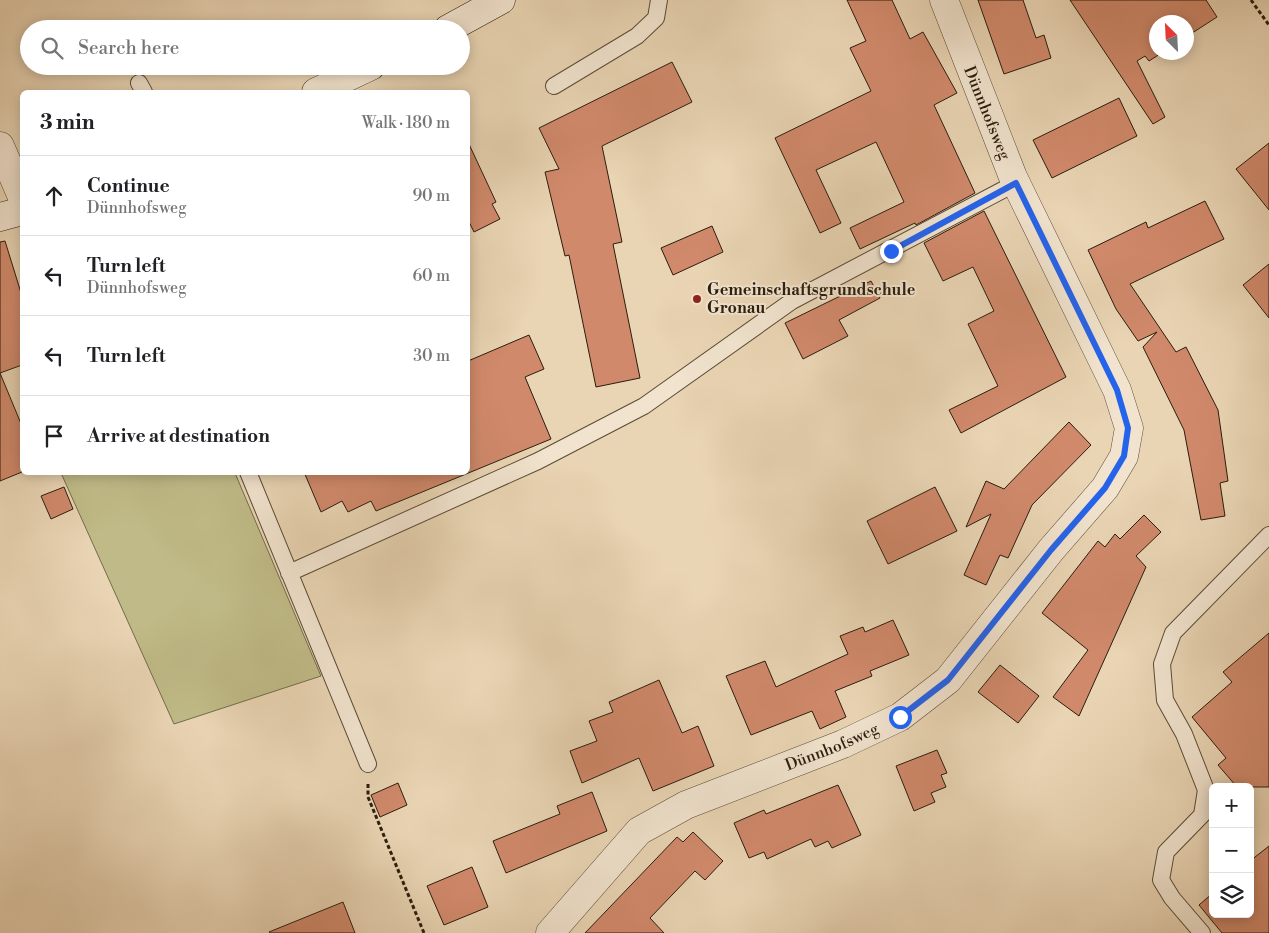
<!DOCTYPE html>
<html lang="en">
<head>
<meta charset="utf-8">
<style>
	body { margin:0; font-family:"Libre Bodoni",serif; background:#f6f6f6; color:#202124 }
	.controls { position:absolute; right:15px; bottom:15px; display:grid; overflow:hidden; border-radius:8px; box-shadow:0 2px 12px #0003 }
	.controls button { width:45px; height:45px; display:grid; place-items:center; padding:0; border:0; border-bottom:1px solid #e0e0e0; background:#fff; color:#202124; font:25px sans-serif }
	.compass { position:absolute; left:1149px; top:15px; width:45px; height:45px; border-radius:50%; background:#fff; box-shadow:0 2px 12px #0003; rotate:336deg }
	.stop { position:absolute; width:15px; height:15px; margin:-11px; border:4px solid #2563eb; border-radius:50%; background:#fff }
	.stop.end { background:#2563eb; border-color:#fff; box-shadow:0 1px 5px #0008 }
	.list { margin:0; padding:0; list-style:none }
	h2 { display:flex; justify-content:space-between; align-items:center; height:65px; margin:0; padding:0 20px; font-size:21px }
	h2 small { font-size:16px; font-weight:400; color:#757577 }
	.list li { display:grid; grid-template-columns:32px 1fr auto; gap:15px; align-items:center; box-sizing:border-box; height:80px; padding:0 20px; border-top:1px solid #e0e0e0 }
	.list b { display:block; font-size:19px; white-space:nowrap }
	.list p { margin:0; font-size:16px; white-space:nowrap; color:#757577 }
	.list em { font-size:16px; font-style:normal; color:#757577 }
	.icon { flex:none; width:28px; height:28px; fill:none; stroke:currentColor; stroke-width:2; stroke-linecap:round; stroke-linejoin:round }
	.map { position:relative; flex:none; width:1269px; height:933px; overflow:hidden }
	.search { position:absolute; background:#fff; box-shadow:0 2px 12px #0003; left:20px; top:20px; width:450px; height:55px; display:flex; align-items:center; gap:12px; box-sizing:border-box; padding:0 18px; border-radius:28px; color:#757577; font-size:19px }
	.panel { position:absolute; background:#fff; box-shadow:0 2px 12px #0003; left:20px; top:90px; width:450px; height:385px; border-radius:8px }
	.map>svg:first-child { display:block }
	.green { fill:#bfba87; stroke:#746c4a }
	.building { fill:#d0896b; stroke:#2a1d0d }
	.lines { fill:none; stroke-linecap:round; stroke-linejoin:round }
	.service-casing { stroke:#5a4b36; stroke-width:18 }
	.minor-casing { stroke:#5a4b36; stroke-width:29 }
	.secondary-casing { stroke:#2a1d0d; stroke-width:29 }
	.path { stroke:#2a1d0d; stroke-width:3; stroke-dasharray:4 2.5; stroke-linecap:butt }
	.service { stroke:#f1e3ce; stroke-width:16 }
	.minor { stroke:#f1e3ce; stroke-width:28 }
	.secondary { stroke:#f1e3ce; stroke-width:28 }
	.route { stroke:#2563eb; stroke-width:6 }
	.poi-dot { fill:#8f2418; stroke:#f1e3ce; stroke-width:2 }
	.labels { text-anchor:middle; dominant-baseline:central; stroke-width:4; stroke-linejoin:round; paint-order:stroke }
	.street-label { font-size:16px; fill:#2a1d0d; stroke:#f1e3ce }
	.poi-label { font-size:16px; font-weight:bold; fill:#2a1d0d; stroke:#f1e3ce; text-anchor:start }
</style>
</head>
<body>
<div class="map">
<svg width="1269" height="933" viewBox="0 0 1269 933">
	<rect width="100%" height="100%" fill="#e9d4b3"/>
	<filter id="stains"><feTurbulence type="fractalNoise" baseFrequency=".004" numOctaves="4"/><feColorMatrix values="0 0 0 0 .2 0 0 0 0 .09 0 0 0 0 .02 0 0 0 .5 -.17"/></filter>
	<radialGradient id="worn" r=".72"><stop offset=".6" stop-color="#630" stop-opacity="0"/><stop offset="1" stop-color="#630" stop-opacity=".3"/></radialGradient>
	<path class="green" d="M61,473H235L321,676L174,724Z"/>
	<path class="building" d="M847,0H892L910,39L923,32L957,93L934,105L975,193L916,225L915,223L860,249L850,228L904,202L876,142L816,170L841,223L820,233L775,138L871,91L850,48L866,41Z
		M978,0H1023L1036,38L1044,35L1051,58L1004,74Z
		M1070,0H1206L1217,17L1186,37V22H1156V52H1163L1149,61L1145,56L1137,61L1165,117L1153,124Z
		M672,62L692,102L602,146L622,242L613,244L640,378L596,387L569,255L565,256L545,172L559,169L539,128Z
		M1119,98L1137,136L1052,178L1033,140Z
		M468,142L496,202L492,204L500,219L474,232L468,220Z
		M1269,143V210L1236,169Z
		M1205,201L1224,239L1130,284L1176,352L1186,347L1218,410L1228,481L1220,483L1225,516L1201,520L1184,430L1143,347L1157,332L1138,341L1116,309L1088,250L1146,222L1148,228Z
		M984,211L1066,377L961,433L949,410L998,386L968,324L994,311L973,267L943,281L924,243Z
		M712,226L723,252L673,275L661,248Z
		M5,241L22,296V365L0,373V242Z
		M1269,264V318L1243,285Z
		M871,281L880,298L839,320L848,336L803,359L785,323Z
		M529,335L544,369L525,377L551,439L376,511L371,501L348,512L342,501L321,512L304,472H468V361Z
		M0,373L22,426V472L0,481Z
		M1069,422L1091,445L1032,505L1008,558L1000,555L986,585L964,575L991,514L966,527L986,481L1004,489Z
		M64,487L73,509L51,519L41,496Z
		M935,487L957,531L888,564L867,521Z
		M1144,515L1161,532L1136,556L1146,567L1079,716L1053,697L1088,650L1042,613L1098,541L1105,547L1115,534L1120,539Z
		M893,620L909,655L870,671L872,676L835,691L846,717L820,729L812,711L751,735L726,676L765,661L776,687L848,654L840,636L863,627L865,632Z
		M1269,633V787H1237L1218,765L1226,758L1192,717L1232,682L1223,672Z
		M1000,665L1039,696L1018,723L978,692Z
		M659,680L682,733L698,726L714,766L653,791L639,758L582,783L570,751L597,741L589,721L613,712L609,702Z
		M937,750L947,773L941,775L946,787L931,793L935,802L914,811L896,766Z
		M398,783L407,805L380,817L371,795Z
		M838,785L861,835L832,848L828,841L815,847L811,839L767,859L764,852L749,858L734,823L764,810L766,814Z
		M592,792L607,831L506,873L493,841L560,814L557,806Z
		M693,832L723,861L705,880L695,871L650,918L664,933H585L677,837L683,842Z
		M1269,846V933H1222L1199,905L1213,893V914H1250V861Z
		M472,867L488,907L444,925L427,886Z
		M343,902L355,933H270L269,932Z"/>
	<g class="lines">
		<g class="service-casing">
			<path id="service" d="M139,83L144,92
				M554,86L637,36L656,18L659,0
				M248,472L368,764
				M289,573L538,461L644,406L792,301L1016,183
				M1202,933L1172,898L1161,880L1166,852L1202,815L1206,790L1184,734L1165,700L1162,664L1173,633L1269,535"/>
		</g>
		<g class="minor-casing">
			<g id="minor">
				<path d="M0,146L22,197"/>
				<path id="s1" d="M550,933L639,831L686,805L843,744L900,717L948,680L1051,550L1105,488L1124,456L1129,428L1117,390L1013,177L944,0"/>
			</g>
		</g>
		<g class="secondary-casing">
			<path id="secondary" d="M448,29L501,0
				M316,92L371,66
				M0,217L22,211"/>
		</g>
		<path class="path" d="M1251,0L1269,25
			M368,784V797L424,933"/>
		<use href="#service" class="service"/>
		<use href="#minor" class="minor"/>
		<use href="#secondary" class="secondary"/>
	</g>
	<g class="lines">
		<path class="route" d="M891,251L1016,183L1117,390L1128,428L1124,456L1105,488L1051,550L948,680L900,717"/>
	</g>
	<circle class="poi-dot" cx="697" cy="299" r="5"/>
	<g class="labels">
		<g class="street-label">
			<text transform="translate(987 113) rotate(68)">Dünnhofsweg</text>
			<text stroke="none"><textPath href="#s1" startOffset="346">Dünnhofsweg</textPath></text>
		</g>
		<g class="poi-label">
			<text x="707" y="290">Gemeinschaftsgrundschule<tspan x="707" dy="18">Gronau</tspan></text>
		</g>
	</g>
	<rect width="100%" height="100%" filter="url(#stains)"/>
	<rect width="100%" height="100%" fill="url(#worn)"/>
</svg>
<div class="controls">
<button>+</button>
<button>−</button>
<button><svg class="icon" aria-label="layers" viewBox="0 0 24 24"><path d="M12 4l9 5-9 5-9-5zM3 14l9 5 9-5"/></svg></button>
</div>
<svg class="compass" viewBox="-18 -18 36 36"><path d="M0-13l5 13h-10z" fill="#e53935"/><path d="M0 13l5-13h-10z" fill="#757577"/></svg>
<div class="stop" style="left:900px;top:717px"></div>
<div class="stop end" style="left:891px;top:251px"></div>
<div class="search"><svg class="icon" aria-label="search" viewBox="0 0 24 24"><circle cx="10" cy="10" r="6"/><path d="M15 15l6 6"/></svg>Search here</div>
<section class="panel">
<h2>3 min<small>Walk · 180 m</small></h2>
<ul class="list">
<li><svg class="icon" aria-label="ahead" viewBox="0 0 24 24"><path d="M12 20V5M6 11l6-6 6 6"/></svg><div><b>Continue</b><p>Dünnhofsweg</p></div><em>90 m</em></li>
<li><svg class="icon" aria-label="left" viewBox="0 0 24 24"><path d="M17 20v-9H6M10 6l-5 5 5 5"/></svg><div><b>Turn left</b><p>Dünnhofsweg</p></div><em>60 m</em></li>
<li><svg class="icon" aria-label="left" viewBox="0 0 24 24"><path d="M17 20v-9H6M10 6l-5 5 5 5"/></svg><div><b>Turn left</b></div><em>30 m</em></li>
<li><svg class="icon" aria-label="arrive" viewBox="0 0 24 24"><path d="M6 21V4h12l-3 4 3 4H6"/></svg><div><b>Arrive at destination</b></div></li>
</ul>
</section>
</div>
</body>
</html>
